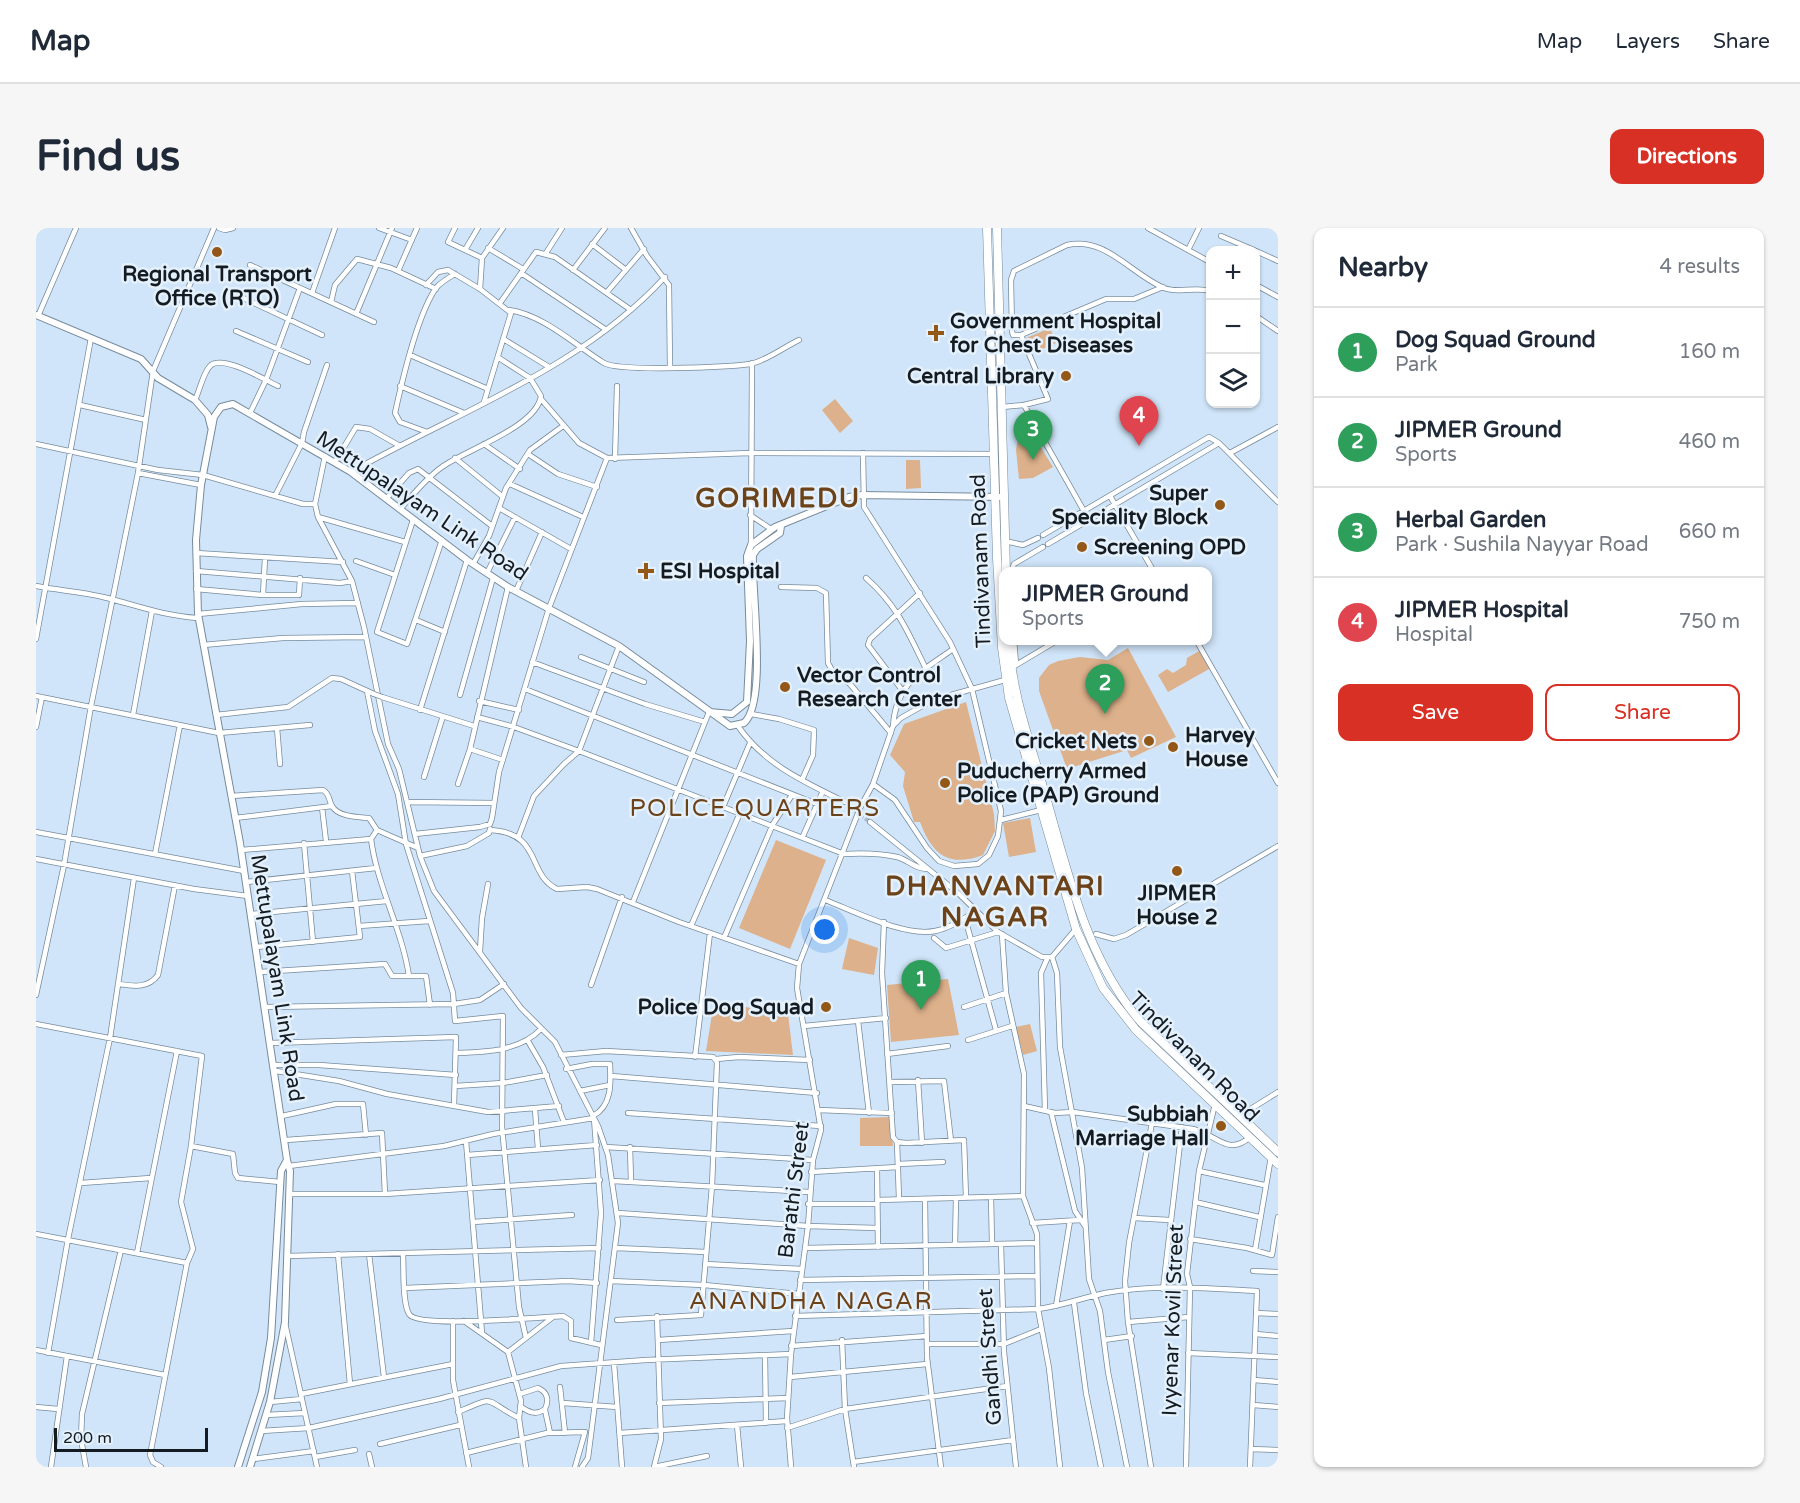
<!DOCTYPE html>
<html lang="en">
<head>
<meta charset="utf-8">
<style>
	body { margin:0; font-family:"Varela Round",sans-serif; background:#f6f6f7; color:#1f2937 }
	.controls { position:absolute; right:18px; top:18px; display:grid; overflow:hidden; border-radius:12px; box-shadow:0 2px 4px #0004 }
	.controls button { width:54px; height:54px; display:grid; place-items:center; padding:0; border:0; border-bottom:2px solid #e0e1e3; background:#fff; color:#1f2937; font:30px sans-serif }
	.scale { position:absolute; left:18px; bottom:15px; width:154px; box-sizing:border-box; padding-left:6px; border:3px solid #141c22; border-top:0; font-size:16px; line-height:21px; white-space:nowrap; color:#141c22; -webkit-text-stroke:4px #e4f1fd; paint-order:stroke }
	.you { position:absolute; left:789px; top:702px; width:21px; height:21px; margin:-15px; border:4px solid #fff; border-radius:50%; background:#1a73e8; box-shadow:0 0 0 9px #1a73e833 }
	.badge { display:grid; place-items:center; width:39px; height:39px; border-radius:50%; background:#d93025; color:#fff; font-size:20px; font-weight:700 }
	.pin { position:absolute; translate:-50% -50px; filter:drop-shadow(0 2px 3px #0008) }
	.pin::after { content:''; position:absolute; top:32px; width:21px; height:18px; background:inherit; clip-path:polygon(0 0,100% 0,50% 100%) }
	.popup { position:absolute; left:963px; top:339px; width:213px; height:78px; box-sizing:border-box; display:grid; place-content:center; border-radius:12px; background:#fff; filter:drop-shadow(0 2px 4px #0005); font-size:20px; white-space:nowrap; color:#747a83 }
	.popup b { font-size:22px; color:#1f2937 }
	.popup::after { content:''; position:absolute; left:50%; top:100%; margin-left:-12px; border:12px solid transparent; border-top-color:#fff }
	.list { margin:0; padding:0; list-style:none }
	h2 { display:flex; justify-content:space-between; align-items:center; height:78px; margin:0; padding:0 24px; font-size:26px }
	h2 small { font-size:20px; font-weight:400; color:#747a83 }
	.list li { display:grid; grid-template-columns:39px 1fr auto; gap:18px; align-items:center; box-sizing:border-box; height:90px; padding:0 24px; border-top:2px solid #e0e1e3 }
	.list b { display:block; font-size:22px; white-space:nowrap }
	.list p { margin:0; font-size:20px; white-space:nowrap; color:#747a83 }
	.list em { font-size:20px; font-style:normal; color:#747a83 }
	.actions { display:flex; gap:12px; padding:18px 24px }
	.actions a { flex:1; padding:14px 0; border:2px solid #d93025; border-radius:12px; text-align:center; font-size:21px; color:#d93025 }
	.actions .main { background:#d93025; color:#fff }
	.icon { flex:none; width:33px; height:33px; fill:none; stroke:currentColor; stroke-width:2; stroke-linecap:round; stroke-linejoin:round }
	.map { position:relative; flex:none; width:1242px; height:1239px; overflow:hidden; border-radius:12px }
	header { display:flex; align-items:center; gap:36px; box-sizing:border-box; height:84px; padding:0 30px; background:#fff; border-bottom:2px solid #e0e1e3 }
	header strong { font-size:28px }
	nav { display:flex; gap:33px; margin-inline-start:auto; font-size:21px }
	.intro { display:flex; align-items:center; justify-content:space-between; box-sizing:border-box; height:144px; padding:0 36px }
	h1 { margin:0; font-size:42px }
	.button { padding:15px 27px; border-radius:12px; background:#d93025; color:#fff; font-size:21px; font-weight:700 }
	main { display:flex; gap:36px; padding:0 36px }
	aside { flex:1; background:#fff; border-radius:12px; box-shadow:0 2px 4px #0004 }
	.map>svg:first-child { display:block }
	.green { fill:#ddb18b }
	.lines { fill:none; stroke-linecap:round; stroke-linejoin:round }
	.minor-tunnel { stroke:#aabdce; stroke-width:4.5; stroke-dasharray:4.5 2; stroke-linecap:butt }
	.minor-casing { stroke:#778b9c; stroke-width:6 }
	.tertiary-casing { stroke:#778b9c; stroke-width:8 }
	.trunk-casing { stroke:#778b9c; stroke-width:9 }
	.minor { stroke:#fff; stroke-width:4.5 }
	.tertiary { stroke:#fff; stroke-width:6 }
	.trunk { stroke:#fff; stroke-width:8 }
	.minor-bridge-casing { stroke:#778b9c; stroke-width:6; stroke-linecap:butt }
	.minor-bridge { stroke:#fff; stroke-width:4.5 }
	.poi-dot { fill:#935817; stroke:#e4f1fd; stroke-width:2 }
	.labels { text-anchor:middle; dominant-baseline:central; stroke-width:5; stroke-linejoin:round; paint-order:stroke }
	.poi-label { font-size:21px; font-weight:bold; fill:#141c22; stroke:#e4f1fd; text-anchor:start }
	.street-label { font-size:21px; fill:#141c22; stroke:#e4f1fd }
	.quarter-label { font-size:24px; letter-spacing:1.5px; fill:#6c4218; stroke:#e4f1fd }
	.district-label { font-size:27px; font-weight:bold; letter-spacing:1.5px; fill:#6c4218; stroke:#e4f1fd }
</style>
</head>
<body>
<header>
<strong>Map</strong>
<nav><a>Map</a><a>Layers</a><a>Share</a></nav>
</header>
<div class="intro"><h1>Find us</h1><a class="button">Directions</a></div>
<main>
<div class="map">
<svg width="1242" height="1239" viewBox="0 0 1242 1239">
	<rect width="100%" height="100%" fill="#d0e5f9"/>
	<path class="green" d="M1014,100L1020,115L997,125L990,110Z
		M799,171L817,193L804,205L786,182Z
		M994,202L1017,239L997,250L983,251L980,222L982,209Z
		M870,232H884L885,260L870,261Z
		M1092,420L1140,509L1095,530L1091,522L1031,541L1003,463V450L1013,437L1022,433L1044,429L1072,432Z
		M1165,422L1175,440L1132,464L1122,447L1131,441L1137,445L1150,437L1151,430Z
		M930,474L958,586L959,603L947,627C912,640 896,626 884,594H878L867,558L869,544L854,527L868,496Z
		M994,590L1000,624L973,629L967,595Z
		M740,612L790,632L754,721L703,700Z
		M813,710L842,720L838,747L806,741Z
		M912,751L923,807L855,814L851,757Z
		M678,774L752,786L757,827L670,823Z
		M994,796L1001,823L987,827L980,799Z
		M854,889L857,918H824V890Z"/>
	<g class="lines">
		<path class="minor-tunnel" d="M809,574L834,594"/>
		<g class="minor-casing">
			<path id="minor" d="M183,0L189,2L197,0
				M343,0L376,12
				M419,0L412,14L446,30
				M595,0L611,28L633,57L634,140
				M1112,0L1174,34
				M1185,8L1218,22
				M556,16L590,42
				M452,20L487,41
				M429,22L442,0
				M1152,22L1163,0
				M1220,23L1242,33
				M510,25L526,0
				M214,37L338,94
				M537,42L569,0
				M362,43L381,0
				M485,45L569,101
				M390,57L402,44L412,42L444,61L475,85L448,174
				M1220,57L1242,69
				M444,61L446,30L467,0
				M571,64L608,21
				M276,65L299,0
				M203,68L286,107
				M295,74L299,57L321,31L355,40L400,61
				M464,75L500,24L519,29L595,82
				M473,82C508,87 539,117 568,135C583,144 693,139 714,136C730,133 748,119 763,112
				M320,86L356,0
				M2,88L40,0
				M1220,88L1242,103
				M200,103L272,134
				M985,107H977L976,103L975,52L978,43L1031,17C1069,8 1095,46 1128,60C1143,66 1159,58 1174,63
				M985,107L1070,71H1098L1127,59
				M469,112L513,139
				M374,127L452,161
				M364,158L428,185
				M505,171L543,215L571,230L714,225L958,226
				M159,172C164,162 167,144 175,137C188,127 229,152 242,158
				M44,177L110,192
				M988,177L1053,292
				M966,179L988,177L1012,171L985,107
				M214,185L230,152L264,60
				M391,204L364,194L359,185C366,153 382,86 400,60C405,54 412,50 419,46
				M1183,215L1242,274
				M0,216L122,242L167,247L267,276H279
				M448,216L484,241
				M827,225L828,279L914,414L936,461L965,583L962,608L953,627L942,636L918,638L903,633L891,620L859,572L837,556
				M1194,225L1242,199
				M492,226L522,246L561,259
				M289,228L279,276L282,289L316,353L328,399L352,516L363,541L384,628L398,663L485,780L519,814L562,898L572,927L582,995L552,1230L546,1239
				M419,230L467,269
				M579,231L581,158
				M299,234L320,199L334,201L364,218
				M315,244C421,184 545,141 629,49
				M102,245L165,257
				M474,256L547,289
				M239,268L266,215L268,204L291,137
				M1074,268L1118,344
				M350,271L373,245L382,241L456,298
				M463,280L535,321
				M364,281C377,267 390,250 406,239C429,222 501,199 505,168L494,150L463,130
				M714,287L735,301
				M282,289L369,314
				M377,292L341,404L371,416L406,312
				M1007,307L1173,209L1183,215L1012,316
				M969,313L987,317L1002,310
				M715,317L716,135
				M160,325L307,334
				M320,333L359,347
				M437,336L453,308L470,260L494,222L527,198
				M160,343L304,355L316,353
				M975,344L978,336L1007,319
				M451,345L479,289
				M830,350C861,377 872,404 890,441
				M0,358C25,363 51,364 75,371C105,379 130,388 162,390
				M745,359L781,360L790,365L792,435L797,444L814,456L855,505
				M160,361L227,367H263L264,350
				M480,363L506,304
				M227,367L229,330
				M162,386L266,376L322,375
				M380,392L409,404
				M0,411L55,110
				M978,412L980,436
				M1160,412L1242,555
				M167,417L247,410L330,409
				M545,429L608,454
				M496,434L609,476L669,494
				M975,440L1022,412
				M489,461L781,576
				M866,462L832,417L834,411L884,365
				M331,463L339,503L362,566L370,616L417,765L419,793L467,788L466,899L483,1079L490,1110
				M424,467L457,350
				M0,468L183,505L274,497
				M346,469L438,498
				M443,473L483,482
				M384,482L431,332
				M715,486L743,491L778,502L777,527L766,552
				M97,487L116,383
				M180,487L252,479L296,450L305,451L338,466
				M441,489L478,499L543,523L808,626C826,625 843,625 861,629C873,632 878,641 892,641
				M702,498C728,536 768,554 809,574
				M857,498C860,455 885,444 917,421
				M0,499L6,469
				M241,500L244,536
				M434,521L467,532
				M388,549L407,488
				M422,556L434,521L472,359
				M195,568L287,562C294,566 292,571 296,578C302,589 322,589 333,590L341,602L382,620
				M372,574L458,575
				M286,579L290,613
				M687,579L714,515
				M199,590L296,578
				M965,592L1005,582
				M834,594L922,665L962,704L1006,729H1016L1040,701
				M454,602C507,605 490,646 521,661L551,659L561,661L643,694L763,736
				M0,604L208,643
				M379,606L444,599L454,596L456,590L463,544L513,380L571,230
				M767,608L787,563
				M482,610L498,568L528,536L543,523L583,418
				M335,611C341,658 366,701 373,748
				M268,615L277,714
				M205,622L335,611L341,602
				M119,626L144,497
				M384,628L431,618L453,605L454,601
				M0,631L158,661L212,668
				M210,654L340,640
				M789,672C818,683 868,709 899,703C914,700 927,691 940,683
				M597,674L673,484
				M215,686L351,673
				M929,690L960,802
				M848,694L846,745L857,909L861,914L870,915L928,912L930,970
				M323,698L393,693
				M655,698L704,585
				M966,706L970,765L988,846L987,968L1001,1006L1002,1081L1013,1140L1024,1239
				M1060,706L1078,711L1090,707L1242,618
				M688,710L737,596L756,567
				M898,710L910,720L962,704
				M220,719L324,709L316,643
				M444,723L446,690L452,656
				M1016,729L1021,745L1024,819L1046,940L1053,1051L1064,1083L1072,1144L1091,1239
				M224,744L349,736L356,748H390L394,777
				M82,756C97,758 112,761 122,747L139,657
				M555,757L586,669
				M0,767L28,637L55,478L102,245L117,143L178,0
				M230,779L418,776L444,772L468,756
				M928,779L970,765
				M822,793L833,885
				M0,796L166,828L155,918L145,974L157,1021L151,1035L114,1227L117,1234L125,1239
				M768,798L850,790
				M932,812L976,798
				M492,813L507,839L528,894
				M235,815L420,809L418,877
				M421,825C451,824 484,823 505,801
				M851,826L912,818
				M525,827L570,823L677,829L681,834L676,958L665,1087L581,1092
				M659,829L674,705
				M680,831L703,829L774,832
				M239,837H283L420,847
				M530,841L556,836H574C575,855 576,878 557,888
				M240,843L303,853L351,866L452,884L523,878
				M575,848L781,865
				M882,852L886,915
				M854,854L908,853L915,913
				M419,858L467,855L511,847
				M544,863L574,857
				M988,878L1019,885L1037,884L1157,901C1180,906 1192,929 1214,909
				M499,881L502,921
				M783,882L856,885
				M1009,882L1005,745L1011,731
				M1015,884L1039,983L1049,998
				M592,885L785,898
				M1205,887L1242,864
				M246,888L300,876H327L330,907
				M250,912L346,905L349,966
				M430,913L446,1105
				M861,914L863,971
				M155,918L197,926L199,945L202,950L244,954
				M570,919L777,932
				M594,919L595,954
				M431,927L561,917
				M862,936L907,934
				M253,938L408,918L457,906L558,890L565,985L555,1115
				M841,941L842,1019
				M1163,943L1228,957
				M775,944L862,939
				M577,953L773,964
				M45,955L115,950
				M253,966H349L564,952
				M955,969L956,1016
				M889,971L891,1130L905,1239
				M841,972L987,968
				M1159,974L1223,989
				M772,976H841
				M582,985L772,998L841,1000
				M1098,990L1133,992
				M437,994L536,987
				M996,995L1044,992
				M0,1006L151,1035
				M1154,1011L1211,1020L1236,1027L1242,989
				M965,1016L968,1124L980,1239
				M919,1017L920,970
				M580,1020L670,1024
				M769,1020L1001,1015
				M1219,1022L1235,929
				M101,1025L141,823
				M302,1026L314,1156
				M333,1026L348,1149
				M367,1027C368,1041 366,1074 373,1086C381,1101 505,1089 527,1088L535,1093V1110L565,1117
				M251,1028L563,1020
				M669,1036L766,1041
				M1217,1043L1242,1044
				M764,1052L1001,1048
				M575,1053L668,1057L763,1066
				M369,1060L532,1053L561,1055
				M1127,1061L1146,899
				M1038,1075L1050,1165L1065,1239
				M1020,1078L1034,993
				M1220,1085L1242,1086
				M759,1088L1002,1081C1025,1078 1046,1070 1069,1065C1119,1056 1171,1060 1221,1063L1214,1239
				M417,1093V1152L433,1239
				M428,1093L472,1124L485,1173L483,1190
				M1092,1094L1153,1089
				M249,1095L281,1239
				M1220,1106L1242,1108
				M622,1112L757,1103
				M806,1112L809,1181L818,1239
				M1068,1112L1096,1108
				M891,1116H968L1005,1101
				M755,1118L891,1108
				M0,1122L129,1147
				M472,1124L517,1089
				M12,1125L32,1011L74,810L98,650
				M1152,1125L1242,1129
				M729,1127L730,1195
				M578,1135L586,1239
				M754,1149L891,1136
				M1218,1152L1242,1154
				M524,1159L529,1205
				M265,1166L417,1136
				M484,1166L502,1160C512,1164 513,1173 509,1181C500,1188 492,1184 484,1178
				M234,1174L266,1171
				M527,1175L581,1179
				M623,1175L752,1170
				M1217,1177L1242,1179
				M0,1179L22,1181
				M509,1182L514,1205
				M422,1184C463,1166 446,1172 483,1190L490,1239
				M230,1187L269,1185
				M701,1197L705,1239
				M751,1200L809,1181L971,1158
				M225,1203L273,1200L403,1171L525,1138L610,1132L755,1126
				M584,1205L751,1193
				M344,1216L424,1197
				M1215,1221L1242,1222
				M430,1225L511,1205L549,1204L539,1239
				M333,1226L336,1239
				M279,1229L319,1222
				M217,1231L278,1223
				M817,1234L977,1212
				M15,1239L31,1128
				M50,1239L45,1211L46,1186L85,1022
				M618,1239L625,1211L621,1088
				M618,1239L671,1228
				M755,1239L751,1190L755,1126L772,998L777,932L785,902L761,760L763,736L824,580L837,556L857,498L865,490L897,472L969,452
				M1115,1239L1092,1094L1089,1053L1093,1015L1116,895
				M1150,1239L1154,1059L1151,1046L1163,943L1179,876"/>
		</g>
		<g class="tertiary-casing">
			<path id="tertiary" d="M0,87L105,131L122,150L159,172L172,187L175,199
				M673,484L696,486L711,474L714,413L711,328L715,317L739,299L813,269L826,267L968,269
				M202,1239L226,1164L235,1110L245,943L251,932L204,615L162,386L160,312L165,257L178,189L185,179L197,176L315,244L431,332L472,359L583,418L694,498L708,495C732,474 715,361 717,327L721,321L744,305L745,298
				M214,1239L234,1174L249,1094L254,943L251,932"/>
		</g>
		<g class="trunk-casing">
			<path id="trunk" d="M951,0L961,330L966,420L973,470L1040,701L1067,760L1100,802L1242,936
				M961,0L970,344
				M973,412C975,463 993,511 1007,559C1031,640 1048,727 1104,793L1242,924"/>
		</g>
		<use href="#minor" class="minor"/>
		<use href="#tertiary" class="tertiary"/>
		<use href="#trunk" class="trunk"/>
		<g class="minor-bridge-casing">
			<path id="minor-bridge" d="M338,466L346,469"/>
		</g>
		<use href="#minor-bridge" class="minor-bridge"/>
	</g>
	<g class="poi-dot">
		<circle cx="181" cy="24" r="6"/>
		<path d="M897 96h6v6h6v6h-6v6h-6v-6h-6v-6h6z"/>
		<circle cx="1030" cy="148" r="6"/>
		<circle cx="1184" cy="277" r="6"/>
		<circle cx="1046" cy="319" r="6"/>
		<path d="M607 334h6v6h6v6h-6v6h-6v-6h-6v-6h6z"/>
		<circle cx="749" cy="459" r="6"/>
		<circle cx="1113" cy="513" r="6"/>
		<circle cx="1137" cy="519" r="6"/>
		<circle cx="909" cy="555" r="6"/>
		<circle cx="1141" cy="643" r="6"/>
		<circle cx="790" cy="779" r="6"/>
		<circle cx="1185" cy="898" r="6"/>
	</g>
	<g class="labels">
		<g class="poi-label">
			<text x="181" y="46" text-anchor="middle">Regional Transport<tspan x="181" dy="24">Office (RTO)</tspan></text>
			<text x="914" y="93">Government Hospital<tspan x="914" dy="24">for Chest Diseases</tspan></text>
			<text x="1018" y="148" text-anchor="end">Central Library</text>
			<text x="1172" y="265" text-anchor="end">Super<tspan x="1172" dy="24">Speciality Block</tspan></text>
			<text x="1058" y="319">Screening OPD</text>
			<text x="624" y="343">ESI Hospital</text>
			<text x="761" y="447">Vector Control<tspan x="761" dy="24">Research Center</tspan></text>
			<text x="1149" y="507">Harvey<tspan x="1149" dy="24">House</tspan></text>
			<text x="1101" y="513" text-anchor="end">Cricket Nets</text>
			<text x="921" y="543">Puducherry Armed<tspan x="921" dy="24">Police (PAP) Ground</tspan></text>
			<text x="1141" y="665" text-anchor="middle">JIPMER<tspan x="1141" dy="24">House 2</tspan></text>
			<text x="778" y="779" text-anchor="end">Police Dog Squad</text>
			<text x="1173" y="886" text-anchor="end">Subbiah<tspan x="1173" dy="24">Marriage Hall</tspan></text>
		</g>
		<g class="street-label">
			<text transform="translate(386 278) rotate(34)">Mettupalayam Link Road</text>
			<text transform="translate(945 333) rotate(-92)">Tindivanam Road</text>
			<text transform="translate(241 750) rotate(81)">Mettupalayam Link Road</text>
			<text transform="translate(1158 829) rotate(45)">Tindivanam Road</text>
			<text transform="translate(758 962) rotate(-83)">Barathi Street</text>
			<text transform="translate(1137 1092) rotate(-88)">Iyyenar Kovil Street</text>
			<text transform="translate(954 1129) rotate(-94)">Gandhi Street</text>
		</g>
		<g class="quarter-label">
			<text x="719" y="580">POLICE QUARTERS</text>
			<text x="775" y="1073">ANANDHA NAGAR</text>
		</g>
		<g class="district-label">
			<text x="742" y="270">GORIMEDU</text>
			<text x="959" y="658">DHANVANTARI<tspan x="959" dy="31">NAGAR</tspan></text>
		</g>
	</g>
</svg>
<div class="controls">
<button>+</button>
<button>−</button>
<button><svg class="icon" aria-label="layers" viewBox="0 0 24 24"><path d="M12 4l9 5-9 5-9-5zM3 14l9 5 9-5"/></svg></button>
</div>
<div class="scale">200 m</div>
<div class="you"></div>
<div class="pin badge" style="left:885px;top:782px;background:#2e9e5b">1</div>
<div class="pin badge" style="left:1069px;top:486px;background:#2e9e5b">2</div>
<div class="popup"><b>JIPMER Ground</b>Sports</div>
<div class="pin badge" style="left:997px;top:232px;background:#2e9e5b">3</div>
<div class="pin badge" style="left:1103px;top:218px;background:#e0444e">4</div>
</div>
<aside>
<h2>Nearby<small>4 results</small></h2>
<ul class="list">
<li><span class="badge" style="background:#2e9e5b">1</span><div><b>Dog Squad Ground</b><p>Park</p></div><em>160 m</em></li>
<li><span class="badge" style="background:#2e9e5b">2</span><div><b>JIPMER Ground</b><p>Sports</p></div><em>460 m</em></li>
<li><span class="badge" style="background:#2e9e5b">3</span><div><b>Herbal Garden</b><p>Park · Sushila Nayyar Road</p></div><em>660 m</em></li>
<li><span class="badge" style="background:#e0444e">4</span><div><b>JIPMER Hospital</b><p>Hospital</p></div><em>750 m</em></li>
</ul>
<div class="actions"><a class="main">Save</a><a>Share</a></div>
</aside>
</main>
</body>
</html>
